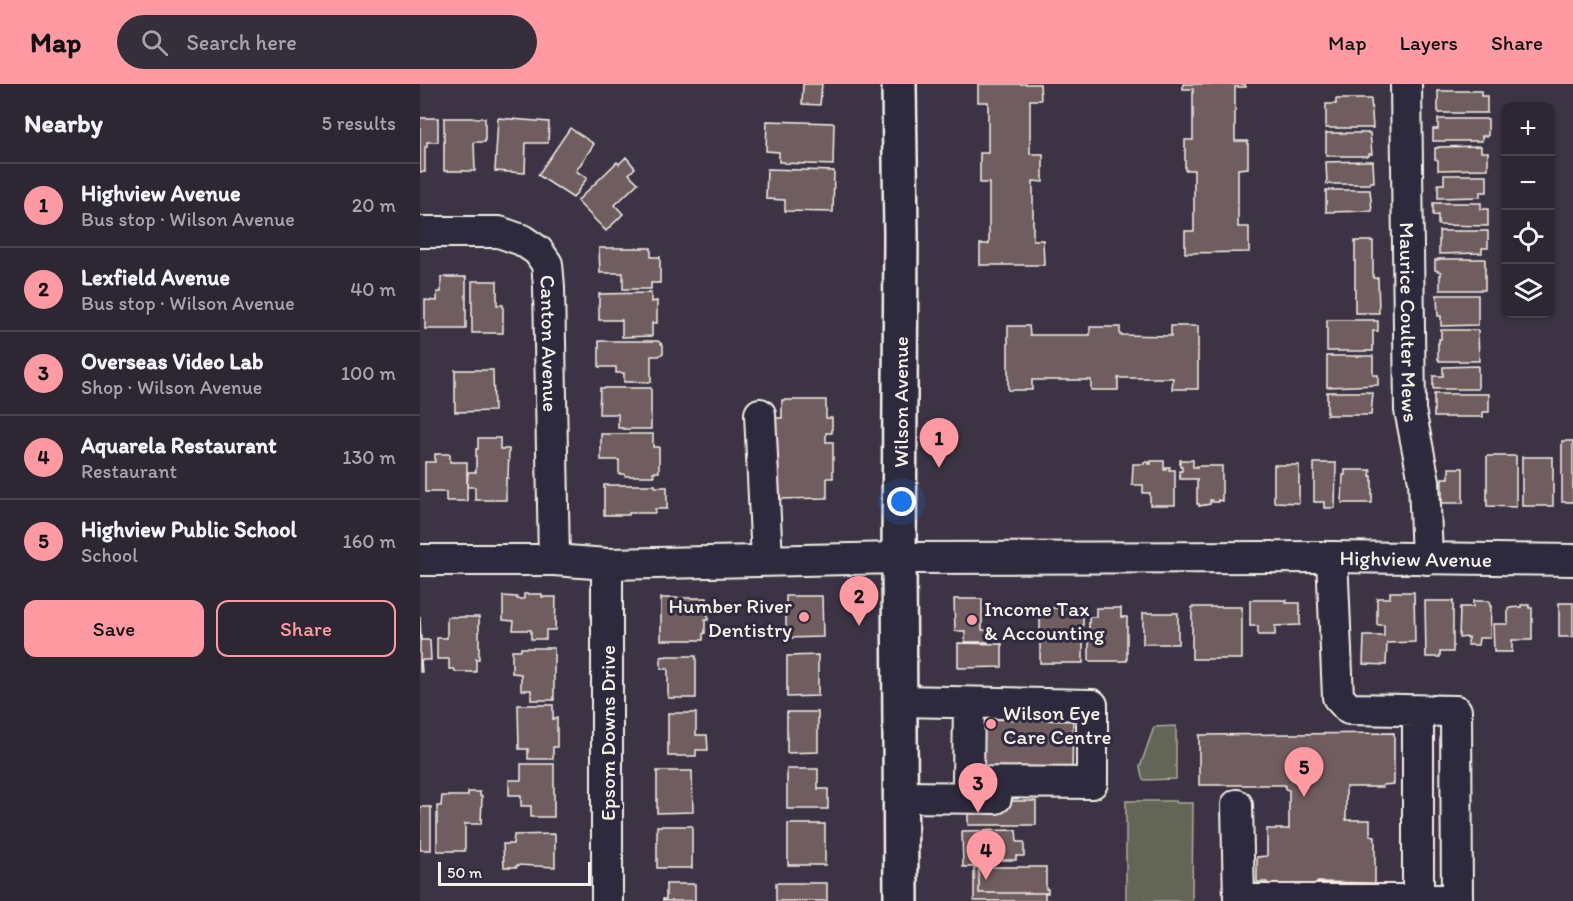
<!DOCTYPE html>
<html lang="en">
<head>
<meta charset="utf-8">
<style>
	body { margin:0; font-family:Itim,sans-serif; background:#352f3b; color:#f1f3f6 }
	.controls { position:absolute; right:18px; top:18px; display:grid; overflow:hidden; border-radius:12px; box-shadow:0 2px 4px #0004 }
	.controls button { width:54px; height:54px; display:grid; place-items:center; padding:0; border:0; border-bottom:2px solid #48444e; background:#2d2733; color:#f1f3f6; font:30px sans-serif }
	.scale { position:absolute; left:18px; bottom:15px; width:153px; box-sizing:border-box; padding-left:6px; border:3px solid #f4f1e8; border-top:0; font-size:16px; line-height:21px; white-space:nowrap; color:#f4f1e8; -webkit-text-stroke:4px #2f2a3d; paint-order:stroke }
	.you { position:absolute; left:482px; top:418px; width:21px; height:21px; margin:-15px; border:4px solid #fff; border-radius:50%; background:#1a73e8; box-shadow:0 0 0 9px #1a73e833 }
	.badge { display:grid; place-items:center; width:39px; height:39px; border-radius:50%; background:#ff9aa2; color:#111; font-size:20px; font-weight:700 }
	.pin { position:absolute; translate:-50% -50px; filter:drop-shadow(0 2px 3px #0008) }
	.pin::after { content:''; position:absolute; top:32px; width:21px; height:18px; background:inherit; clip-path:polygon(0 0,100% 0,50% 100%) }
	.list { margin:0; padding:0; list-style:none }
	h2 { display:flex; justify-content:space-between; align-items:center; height:78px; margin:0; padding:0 24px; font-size:26px }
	h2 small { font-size:20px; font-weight:400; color:#a7a5ac }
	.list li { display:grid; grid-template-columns:39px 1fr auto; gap:18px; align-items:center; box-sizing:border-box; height:84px; padding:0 24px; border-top:2px solid #48444e }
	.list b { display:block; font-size:22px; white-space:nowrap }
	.list p { margin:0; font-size:20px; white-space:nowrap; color:#a7a5ac }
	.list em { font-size:20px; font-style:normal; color:#a7a5ac }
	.actions { display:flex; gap:12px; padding:18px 24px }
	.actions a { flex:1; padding:14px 0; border:2px solid #ff9aa2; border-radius:12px; text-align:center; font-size:21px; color:#ff9aa2 }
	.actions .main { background:#ff9aa2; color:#111 }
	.icon { flex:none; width:33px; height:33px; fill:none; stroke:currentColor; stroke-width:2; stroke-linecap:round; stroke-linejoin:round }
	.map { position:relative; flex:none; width:1153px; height:817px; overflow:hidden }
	header { display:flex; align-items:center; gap:36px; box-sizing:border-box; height:84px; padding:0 30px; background:#ff9aa2; color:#111 }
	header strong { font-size:28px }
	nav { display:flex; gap:33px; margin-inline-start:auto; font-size:21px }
	.search { width:420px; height:54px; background:#352f3b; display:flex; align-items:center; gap:15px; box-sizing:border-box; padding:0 21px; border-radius:33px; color:#a7a5ac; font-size:22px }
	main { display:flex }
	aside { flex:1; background:#2d2733 }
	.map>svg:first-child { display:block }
	.green { fill:#646557; stroke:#acaba0; stroke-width:1.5 }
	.building { fill:#705d5e; stroke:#f4f1e8; stroke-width:1.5 }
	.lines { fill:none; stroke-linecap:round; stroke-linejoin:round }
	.minor-casing { stroke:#f4f1e8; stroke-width:34 }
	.major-casing { stroke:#f4f1e8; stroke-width:38 }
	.minor { stroke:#2f2a3d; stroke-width:30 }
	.major { stroke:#2f2a3d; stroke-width:33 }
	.poi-dot { fill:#ff9aa2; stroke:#2f2a3d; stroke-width:2 }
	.labels { text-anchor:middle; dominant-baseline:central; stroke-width:6; stroke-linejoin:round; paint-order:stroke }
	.street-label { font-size:21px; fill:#f4f1e8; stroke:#2f2a3d }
	.poi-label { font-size:21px; fill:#f4f1e8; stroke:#2f2a3d; text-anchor:start }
</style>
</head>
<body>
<header>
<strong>Map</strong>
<div class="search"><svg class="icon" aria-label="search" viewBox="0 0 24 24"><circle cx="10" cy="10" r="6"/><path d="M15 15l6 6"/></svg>Search here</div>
<nav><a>Map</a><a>Layers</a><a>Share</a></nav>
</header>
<main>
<aside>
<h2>Nearby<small>5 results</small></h2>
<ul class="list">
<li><span class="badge">1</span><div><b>Highview Avenue</b><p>Bus stop · Wilson Avenue</p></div><em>20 m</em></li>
<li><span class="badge">2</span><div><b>Lexfield Avenue</b><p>Bus stop · Wilson Avenue</p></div><em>40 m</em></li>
<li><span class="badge">3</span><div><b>Overseas Video Lab</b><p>Shop · Wilson Avenue</p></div><em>100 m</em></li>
<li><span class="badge">4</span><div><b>Aquarela Restaurant</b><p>Restaurant</p></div><em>130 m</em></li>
<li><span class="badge">5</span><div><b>Highview Public School</b><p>School</p></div><em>160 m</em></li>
</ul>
<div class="actions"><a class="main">Save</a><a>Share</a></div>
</aside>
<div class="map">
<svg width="1153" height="817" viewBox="0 0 1153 817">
	<rect width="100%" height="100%" fill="#3c3444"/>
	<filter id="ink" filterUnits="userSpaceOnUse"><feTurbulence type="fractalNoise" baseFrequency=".0167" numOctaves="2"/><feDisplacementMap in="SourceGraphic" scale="12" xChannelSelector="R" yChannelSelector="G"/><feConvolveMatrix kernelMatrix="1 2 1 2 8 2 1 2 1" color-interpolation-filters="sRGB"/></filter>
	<g filter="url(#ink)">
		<path class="green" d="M756,642V695L723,696L720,683L734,643Z
			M706,717H756L757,719H773L772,817H706Z"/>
		<path class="building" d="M383,0H402L400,21L382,20Z
			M558,0H620L621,16H610V70H623V98L613,97V156H623L624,181H560V160H569V99H560V69H568V18H558Z
			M763,0H825L826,3H815V57H828V84L818,85V143H829V168L765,169V147H774V86H765V56H773V5H763Z
			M1018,7H1061V12H1067V29H1018Z
			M916,15H951L953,44H906V20H916Z
			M0,34H18V58H7V63H5V88H0Z
			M24,34H65V58H54L55,87H24Z
			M78,34L129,38L128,59H106L105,89L75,87Z
			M1018,35H1068V52H1062V57H1013V45H1018Z
			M347,37L414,39L413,81L364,79V78H359V68L346,67Z
			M150,44L174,60L156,87L167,94L153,114L118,91Z
			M906,49H950L952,70H949V72H906Z
			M1061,62V68H1068V85L1018,86V76L1015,75V64H1018V63Z
			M206,73L215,84L209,90L218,99L195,121L203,130L186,147L157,117L197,78L199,80Z
			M947,77H953L954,98H950V100H907L906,78Z
			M347,85L414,87L413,128L365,127V116L346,115Z
			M1024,91H1067V108H1060V113L1018,114V100H1024Z
			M906,106H950L952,127L906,128Z
			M1013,119H1061V125H1068V142L1018,141V131L1013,132Z
			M1019,147H1068V164H1062V169L1019,170Z
			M935,157H953V194H958L959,229H935Z
			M179,164H231V173H240V199H231V205H203V189H180Z
			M1018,175H1065V206H1020V191H1021V188L1015,186V176H1018Z
			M21,193H46V245H5V216L17,217V208H21Z
			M52,197H77V221H83V249H52Z
			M231,209V218L237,217V239H232V252L202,253V236H179V210Z
			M1017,211H1058V241L1021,242V232H1018Z
			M907,236H954V237H958V247H953V267H907Z
			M588,242H609L610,251H670V243H700V251L751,252V242H778V305H752L753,294H698V306H671V296H612V306H588Z
			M1021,246H1058L1059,277H1019V275H1018V259H1019V255H1021Z
			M179,257H238L243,261V269L239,272H231V298H204V289H196V283H179Z
			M907,272H953V291H958V301L907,303Z
			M1058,282V305H1013V292H1023V283Z
			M35,286H73L74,327L35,328Z
			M180,304H231V345H203V344H198V330H179Z
			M907,308H949V309H953L951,331H907Z
			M1014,310H1069V328H1063V333H1014Z
			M362,316H406V334H412V349H406V358H413V394H407V414L359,415V394L355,395V334H362Z
			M181,350H233V363H239V388H233L234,392H205L204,390H199V376H181Z
			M58,354H80V365H89L88,394H86V416H55V403H47L48,388H56V365H58Z
			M1142,357H1153V418H1142Z
			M15,370H30V378H47V417H26V408H5V378H15Z
			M1067,372H1096V423L1067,422Z
			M1102,373H1133V422H1102Z
			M760,376H773V383H777V382H802V417L798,416V418H792V416H790V420L779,422V420H777V395H760L759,387H762V383H760Z
			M731,377H744V386H746V383H750L749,386H755V421H730V409H723V401H712L713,380H724V378H729V380H731Z
			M894,379H916L915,424H904V418H894Z
			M854,381H879V419L854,418Z
			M1029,384H1043V419H1022V394H1029Z
			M925,386H951L950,392H952V419H922L923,391H925Z
			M184,401H235V403H247V425H235V429H209V431H184Z
			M970,508H994L995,558L967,559L966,581L943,580L944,552H964V541H957V514H970Z
			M104,510H122V513H136L135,546H126V555H111V546H93L94,537L83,536V512L97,513V515H104Z
			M366,512H402L403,553L366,554Z
			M241,514H287L288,536H285V549L283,550V556H241Z
			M534,515H562V546H568V558H545V547H535Z
			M830,516H867L866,519H880V541L855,542V551H838V542H830Z
			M1005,517H1033V568H1020V573H1006Z
			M1053,517H1069L1070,522H1071L1070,554H1059L1058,561H1048V553L1039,554L1040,523H1053Z
			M1139,519H1153V553H1139Z
			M1101,521H1109V524H1112V556H1092V568H1074L1073,540H1088V524L1101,523Z
			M772,523H822V575H772Z
			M620,524H663V579H620Z
			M676,524H701V533H707V577H669V533H676Z
			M723,529H758V560H723Z
			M0,533L1,556H10L11,576H1L2,588H0Z
			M27,533H59V575H56V588H36L34,585H29V575H17V554H27Z
			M538,559L582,560V583L538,584Z
			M101,564H134V616H111V606H101V590L92,589V566H101Z
			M398,571V612L367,613V572Z
			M248,572H276V614H248V585H241V573Z
			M98,621H133V635L137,634V663H133V675H108V665H99Z
			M563,626L653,628L652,691L562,690Z
			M367,628H398V668L367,669Z
			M248,629H276V651H287L288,666H276V672H248Z
			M974,649V700L963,701V703H926V736H950V751L955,752V799L897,798V808H847V798H837V773L847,772V745H869V706L865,705V701H779V651Z
			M101,680H134V733H111V722H101V711H89V696H101Z
			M367,685H398V705H408V725H367Z
			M237,687H272L273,728L237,729Z
			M48,708H60V712H62L61,740H45V767H17V722H21L22,712H48Z
			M548,717H616V741H548Z
			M0,723H11V766H0Z
			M368,740H405V781H368Z
			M237,742H272V784H237Z
			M596,746L597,758H604V772H596V776H580V772L565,773V782L543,783L542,747Z
			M135,750V783L97,781V783H84L83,760H93L94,751Z
			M554,783H559V809H625V817H642H554Z
			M559,783H626V805H628V809H559Z
			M356,799H407V817H356Z
			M246,800H275V817H243V815H246Z"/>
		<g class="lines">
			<g class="minor-casing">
				<g id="minor">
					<path id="s1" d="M986,0L990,326L1004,397L1007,475"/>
					<path id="s2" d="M0,148H79L102,156L118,167L127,180L129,203L134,476"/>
					<path d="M340,330L347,476"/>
					<path d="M912,473L918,613L929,625L1036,627L1037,816H998V627"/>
					<path id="s3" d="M0,476H134L187,480L479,474L912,473L1153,476"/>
					<path d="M480,617L672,621V699L548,698L549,619"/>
					<path d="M481,713L576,714"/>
					<path d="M817,721L819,816H998"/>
					<path d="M187,817V480"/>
				</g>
			</g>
			<g class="major-casing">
				<path id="major" d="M479,0L481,150L479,474L481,817"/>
			</g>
			<use href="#minor" class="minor"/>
			<use href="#major" class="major"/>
		</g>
	</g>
	<g class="poi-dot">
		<circle cx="384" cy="533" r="6"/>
		<circle cx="552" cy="536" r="6"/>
		<circle cx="571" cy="640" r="6"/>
	</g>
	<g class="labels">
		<g class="street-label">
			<text stroke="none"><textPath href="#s1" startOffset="238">Maurice Coulter Mews</textPath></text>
			<text stroke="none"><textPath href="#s2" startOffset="218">Canton Avenue</textPath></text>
			<text transform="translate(480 318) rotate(-90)">Wilson Avenue</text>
			<text stroke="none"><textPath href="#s3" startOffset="996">Highview Avenue</textPath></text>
			<text transform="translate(187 649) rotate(-90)">Epsom Downs Drive</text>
		</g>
		<g class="poi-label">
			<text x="372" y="521" text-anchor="end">Humber River<tspan x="372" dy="24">Dentistry</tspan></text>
			<text x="564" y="524">Income Tax<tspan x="564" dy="24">&amp; Accounting</tspan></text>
			<text x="583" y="628">Wilson Eye<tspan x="583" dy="24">Care Centre</tspan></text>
		</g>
	</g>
</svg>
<div class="controls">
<button>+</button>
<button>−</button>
<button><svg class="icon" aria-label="locate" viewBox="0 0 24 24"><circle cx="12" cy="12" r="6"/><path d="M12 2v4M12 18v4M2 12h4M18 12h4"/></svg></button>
<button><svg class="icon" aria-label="layers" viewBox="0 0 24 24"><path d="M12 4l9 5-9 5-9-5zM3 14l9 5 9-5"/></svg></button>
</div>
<div class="scale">50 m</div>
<div class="you"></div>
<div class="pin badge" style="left:519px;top:384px">1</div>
<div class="pin badge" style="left:439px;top:542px">2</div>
<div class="pin badge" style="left:558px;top:729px">3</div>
<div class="pin badge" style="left:566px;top:796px">4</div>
<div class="pin badge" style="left:884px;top:713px">5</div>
</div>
</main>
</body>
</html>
